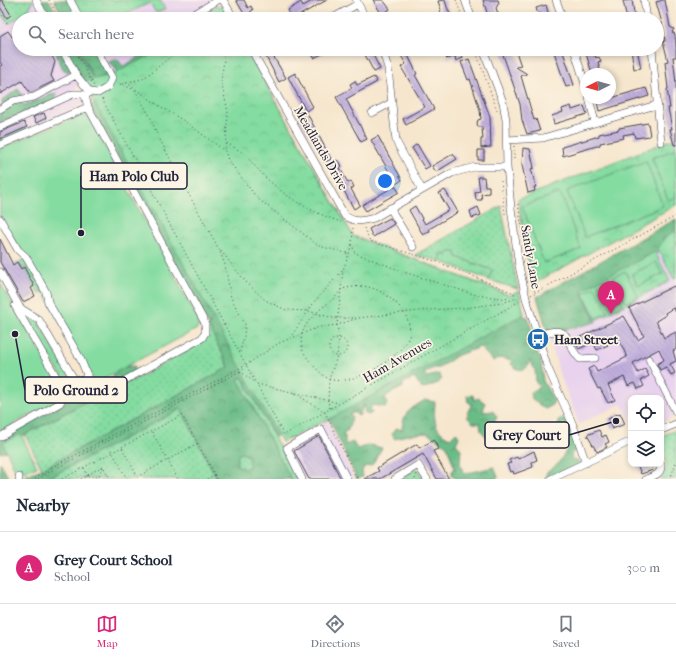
<!DOCTYPE html>
<html lang="en">
<head>
<meta charset="utf-8">
<style>
	body { margin:0; font-family:"IM FELL French Canon",serif; background:#f6f6f7; color:#1f2937 }
	.controls { position:absolute; right:12px; bottom:12px; display:grid; overflow:hidden; border-radius:8px; box-shadow:0 2px 6px #0003 }
	.controls button { width:36px; height:36px; display:grid; place-items:center; padding:0; border:0; border-bottom:1px solid #e0e1e3; background:#fff; color:#1f2937; font:20px sans-serif }
	.compass { position:absolute; left:580px; top:68px; width:36px; height:36px; border-radius:50%; background:#fff; box-shadow:0 2px 6px #0003; rotate:264deg }
	.you { position:absolute; left:385px; top:181px; width:14px; height:14px; margin:-10px; border:3px solid #fff; border-radius:50%; background:#1a73e8; box-shadow:0 0 0 6px #1a73e833 }
	.badge { display:grid; place-items:center; width:26px; height:26px; border-radius:50%; background:#db2777; color:#fff; font-size:13px; font-weight:700 }
	.pin { position:absolute; translate:-50% -33px; filter:drop-shadow(0 1px 2px #0008) }
	.pin::after { content:''; position:absolute; top:21px; width:14px; height:12px; background:inherit; clip-path:polygon(0 0,100% 0,50% 100%) }
	.list { margin:0; padding:0; list-style:none }
	h2 { display:flex; justify-content:space-between; align-items:center; height:52px; margin:0; padding:0 16px; font-size:17px }
	h2 small { font-size:13px; font-weight:400; color:#747a83 }
	.list li { display:grid; grid-template-columns:26px 1fr auto; gap:12px; align-items:center; box-sizing:border-box; height:72px; padding:0 16px; border-top:1px solid #e0e1e3 }
	.list b { display:block; font-size:15px; white-space:nowrap }
	.list p { margin:0; font-size:13px; white-space:nowrap; color:#747a83 }
	.list em { font-size:13px; font-style:normal; color:#747a83 }
	.icon { flex:none; width:22px; height:22px; fill:none; stroke:currentColor; stroke-width:2; stroke-linecap:round; stroke-linejoin:round }
	.map { position:relative; flex:none; width:676px; height:479px; overflow:hidden }
	.search { position:absolute; background:#fff; box-shadow:0 2px 6px #0003; left:12px; right:12px; top:12px; height:44px; display:flex; align-items:center; gap:10px; box-sizing:border-box; padding:0 14px; border-radius:22px; color:#747a83; font-size:15px }
	.sheet { height:124px; background:#fff }
	nav { display:flex; justify-content:space-around; align-items:center; box-sizing:border-box; height:56px; border-top:1px solid #e0e1e3; background:#fff; font-size:11px; color:#747a83 }
	nav a { display:grid; justify-items:center; gap:2px }
	nav .on { color:#db2777 }
	.map>svg:first-child { display:block }
	.built { fill:#e8d2ee }
	.grass { fill:url(#grass-dots); stroke:#537f6e }
	.forest { fill:url(#forest-crowns); stroke:#466f61; fill-rule:evenodd }
	.park { fill:url(#park-crowns); stroke:#537f6e }
	.pitch { fill:#84dca1; stroke:#537f6e }
	.building { fill:url(#building-back-hatch) }
	.lines { fill:none; stroke-linecap:round; stroke-linejoin:round }
	.minor-casing { stroke:#423f51; stroke-width:8 }
	.path { stroke:#423f51; stroke-width:1; stroke-dasharray:1 3; stroke-linecap:butt }
	.minor { stroke:#fff; stroke-width:7 }
	.labels { text-anchor:middle; dominant-baseline:central; stroke-width:3.5; stroke-linejoin:round; paint-order:stroke }
	.street-label { font-size:13px; fill:#22223b; stroke:#fcf5e5 }
	.poi-label { font-size:13px; font-weight:bold; fill:#22223b; stroke:#fcf5e5; text-anchor:start }
	.leader { fill:none; stroke:#22223b; stroke-width:1.5 }
	.callout-dot { fill:#22223b; stroke:#fcf5e5; stroke-width:1.5 }
	.callout { fill:#fcf5e5; stroke:#22223b; stroke-width:1.5 }
	.callout-label { font-size:14px; text-anchor:middle; font-weight:bold; fill:#22223b }
</style>
</head>
<body>
<div class="map">
<svg width="676" height="479" viewBox="0 0 676 479">
	<defs>
		<pattern id="grass-dots" width="8" height="8" patternUnits="userSpaceOnUse"><rect width="8" height="8" fill="#84dca1"/><path d="M2 2h.1M6 6h.1" fill="none" stroke="#72bc8c" stroke-width="1.8" stroke-linecap="round"/></pattern>
		<pattern id="forest-crowns" width="20" height="18" patternUnits="userSpaceOnUse"><rect width="20" height="18" fill="#6bbc87"/><path d="M2 6a3 3 0 1 1 6 0M12 15a3 3 0 1 1 6 0" fill="none" stroke="#589870"/></pattern>
		<pattern id="park-crowns" width="20" height="18" patternUnits="userSpaceOnUse"><rect width="20" height="18" fill="#84dca1"/><path d="M2 6a3 3 0 1 1 6 0M12 15a3 3 0 1 1 6 0" fill="none" stroke="#72bc8c"/></pattern>
		<pattern id="building-back-hatch" width="6" height="6" patternUnits="userSpaceOnUse"><rect width="6" height="6" fill="#c0afdd"/><path d="M-1 5l2 2M0 0l6 6M5-1l2 2" fill="none" stroke="#a596bf"/></pattern>
	</defs>
	<rect width="100%" height="100%" fill="#fcf5e5"/>
	<filter id="ink" filterUnits="userSpaceOnUse"><feTurbulence type="fractalNoise" baseFrequency=".025" numOctaves="2"/><feDisplacementMap in="SourceGraphic" scale="8" xChannelSelector="R" yChannelSelector="G"/><feConvolveMatrix kernelMatrix="1 2 1 2 8 2 1 2 1" color-interpolation-filters="sRGB"/></filter>
	<filter id="wash" filterUnits="userSpaceOnUse"><feTurbulence type="fractalNoise" baseFrequency=".012" numOctaves="4" result="noise"/><feDisplacementMap in="SourceGraphic" scale="16" xChannelSelector="R" yChannelSelector="G"/><feGaussianBlur stdDeviation="0.9" result="paint"/><feColorMatrix in="noise" values="0 0 0 0 0 0 0 0 0 0 0 0 0 0 0 0 0 1.4 0 .05"/><feComposite in="paint" operator="in"/></filter>
	<g filter="url(#wash)">
		<rect width="100%" height="100%" fill="#f6e6cd"/>
		<path class="built" d="M0,0H33L44,19H19V49H61L81,84L76,86V96L83,99L84,104L0,142Z
			M73,0H213L216,6L192,19H83Z
			M100,49H162L114,74Z
			M676,223V415L661,423V398H631V422L621,404L579,424L560,375L548,334Z
			M328,421L354,479H296L279,448Z"/>
		<path class="grass" d="M0,0H33L28,11L8,24L0,12Z
			M501,206L518,289L489,280L492,270L457,257V255L442,254L440,261L415,255Z
			M25,259L43,292L39,294L24,267L21,268L19,262Z
			M25,314L38,321L72,381L67,385L25,317Z
			M208,325L229,367L42,469L25,435L100,394L134,380L202,342Z
			M242,377L297,479H46Z
			M676,430V479H661L667,466L661,450V436Z
			M416,469L419,470L424,479H400Z"/>
		<path class="forest" d="M36,0H49L60,19H46Z
			M54,0H71L82,19H64Z
			M62,49H77L93,77L79,49H98L114,78L90,92Z
			M154,49H177L121,78L109,62L117,59L123,66L136,59L137,55L147,53Z
			M226,49H246L353,236L509,295L275,437L242,377L238,379L291,479H217L181,409L46,479H23L26,475L42,469L229,367L208,325L211,323H207L90,105L98,100ZM242,453L249,457V467L243,469L236,464L238,455Z
			M61,52L71,70L68,72L63,69L56,54Z
			M18,89L22,95L20,102L25,105L56,93V100L10,119H5L0,124V113L3,111L2,101Z
			M28,128L25,135L0,144V138L21,129Z
			M676,219V245L657,252L582,293L596,322L548,334L537,297Z
			M521,306L524,316L528,317L533,335L532,340L527,341L524,346L534,348L541,360L543,381L554,401L551,406L545,409L533,400L530,395L534,390L540,387L536,383L535,370L530,360L529,365L524,370L517,369L511,364L512,360L500,358L493,361L480,347L458,355L439,368H434L424,374L427,377L439,374L442,379L438,383L422,389L415,378L403,383V387L389,394L385,398L387,404L385,407L372,405L370,409L372,413L368,415L365,413L364,404L359,416L356,414V412L350,414L352,418L348,430L343,433L345,437V445L353,442L357,449L370,445L382,448L372,465L364,467L362,471L363,477L357,479L327,414Z
			M135,366L133,379L102,389L98,385L113,377L114,372L124,367Z
			M86,386L100,394L10,443V450L0,453V439L59,406Z
			M473,395L474,400L478,398L485,403L483,412L493,411L497,417L492,426L496,435L501,441L496,447L481,431L480,423H473L467,417L468,411L472,404L468,402L467,396Z
			M425,400L435,402C434,418 433,431 450,438L456,432L459,437L456,444L461,449L460,464L464,474L494,467L498,477L495,479H457L452,476V471L455,469L447,446L427,433C416,434 405,434 395,439L392,434L396,428L402,430C403,411 411,409 425,400Z
			M564,418L571,432L574,433L579,447L571,454L572,460L580,461V464L546,479V473L558,464L568,448L563,445L558,420Z
			M0,462L9,479H0Z"/>
		<path class="park" d="M73,0H160L165,9L156,13L150,3L115,19H84Z
			M216,6H223L230,19H192Z
			M162,49H246L353,236L509,295L519,291L524,314L331,418L282,442L83,82L114,74Z
			M676,138V205L535,283L528,258L518,199Z
			M676,231V278L674,279L658,249L665,237Z
			M450,252H456L457,257L492,270L489,280L440,261L442,253L446,255Z
			M655,252L670,281L596,320L581,290Z"/>
		<path class="pitch" d="M83,114L89,117L199,321L197,329L95,383L0,215V148Z
			M676,149V197L668,200L652,158Z
			M646,161L663,206L585,237L567,191Z
			M560,193L581,249L544,263L522,206Z
			M656,262L662,274L638,286L632,274Z
			M625,271L638,297L626,303L613,277Z
			M610,279L623,304L611,310L598,285Z
			M0,283L62,388L61,397L57,401L0,431Z
			M595,287L608,312L596,318L583,293Z
			M21,434L37,467L17,474L3,443Z"/>
		<g id="blocks">
			<path class="building" d="M0,0H2L11,15L7,18L0,7Z
				M236,0H244L248,8L251,6L253,10L250,12L254,19H247Z
				M314,0H327L298,16L300,19H292L288,10L301,2L303,6Z
				M373,0H383L390,9L382,15Z
				M445,0L447,7L452,19H443L440,11L441,10L438,1Z
				M483,0H498L499,3L496,8L500,19H489Z
				M632,0L635,19H627L623,1Z
				M663,0H665L670,27L674,29L672,32L675,34L676,49V57H673L676,83V145H674L670,129H672L668,108H670L667,89H668L665,62L668,61L663,41H665L664,30L656,2Z
				M546,5L550,19H542L540,13L538,14L536,8Z
				M581,14L583,19H568V18Z
				M8,31L12,37L17,34L19,36V49H57L51,54L55,62L51,76L54,81L30,93L22,81L0,94V66L2,65L0,62V36Z
				M262,49H269L286,78L279,82Z
				M309,49H332L314,58Z
				M362,49H370L380,69L374,72Z
				M397,49H405L417,74L415,75L434,109L406,125L403,119L425,107L401,67L406,64Z
				M448,49L461,51L463,58L456,61L455,56L446,59L450,54Z
				M501,49H515L521,66L516,67L527,74L521,76L534,120L536,119L540,131L527,134L522,120L520,104Z
				M553,49H562L574,85L566,87Z
				M593,49L596,58L599,57L601,61L598,62L601,74H592L585,50Z
				M631,49H637L641,68L634,69Z
				M469,59L490,117L491,147L481,148V139H483L482,127H478L477,123L478,120L481,119L480,110L470,79L468,80L461,62Z
				M295,73L313,107L306,111L288,77Z
				M374,77L377,82L346,99L367,139L361,142L336,97L352,88L350,84L355,81L357,85Z
				M646,88L649,96L599,111L597,102Z
				M571,106L572,110L584,106L587,114L554,124L552,116L563,112L562,109Z
				M44,113L46,118L36,123L33,117Z
				M307,113L331,159L325,162L299,118Z
				M24,122L27,127L0,139V132Z
				M648,123L650,136L635,138L634,133L623,135L624,138L600,143V145L563,156L562,147L599,136V134L619,130V128Z
				M378,136L402,180L396,184L371,140Z
				M417,144L430,166L425,169L412,148Z
				M523,148L530,149L534,168L531,169L536,187H534L535,191L528,193L522,165Z
				M478,150H484V160H478Z
				M453,154L457,159L436,172L432,166Z
				M336,160L340,162L342,167L340,168L348,183L351,181L354,187L351,189L360,205L354,209L329,164Z
				M478,177H484L485,186H489V193L481,194L482,200H476L475,192L480,191Z
				M395,186L399,192L366,211L362,205Z
				M445,190L458,212L429,229L430,231L423,235L409,210L415,206L425,224L442,214L449,210L439,193Z
				M478,207L481,215L472,218L470,211Z
				M390,218L394,224L373,237L369,229Z
				M0,239L13,265L17,262L21,269L24,267L34,286L31,288L35,296L23,302L0,262Z
				M674,286L676,290V312L673,308L665,313L666,315L656,321L664,338L676,332V349L673,351L676,361L670,364L675,373L671,375L666,367L660,370L657,364L664,360L659,349L633,363L638,373L645,369L649,376L641,380L644,386L638,389L635,383L628,386L624,377L608,385L615,400L608,403L600,388L598,389L588,369L594,366L597,372L627,357L617,335L606,341L608,345L597,350L593,342L579,349L574,340L624,316L638,340L644,336L629,308Z
				M620,413L625,424L612,429L608,419Z
				M599,430L602,437L606,435L609,442L605,444L607,447L597,452L587,435Z
				M319,436L341,479H309L294,451Z
				M434,440L438,449L433,451L449,479H437L423,454L380,479H364L379,471L377,468L417,444L419,448Z
				M534,451L537,460L532,462L533,467L514,474L513,471L510,472L507,464L511,463L509,460L517,457L518,459Z
				M637,464H650L653,470L641,474Z"/>
		</g>
	</g>
	<g filter="url(#ink)">
		<use href="#blocks" fill-opacity="0" stroke="#423f51" stroke-width="1"/>
		<g class="lines">
			<g class="minor-casing">
				<path id="minor" d="M36,0L46,19
					M70,0L80,19
					M223,0L234,19
					M356,0L366,19
					M465,0L472,19
					M556,0L563,19
					M644,0L647,19
					M186,19L218,0
					M331,19L358,4
					M62,49L76,75L90,92L98,93L108,87L112,78L96,49
					M251,49L345,216C356,223 362,221 374,218L452,173L475,167H507
					M382,49L388,68L396,141L422,190
					M483,49L503,102L506,120L507,167L511,208L519,266L526,298L547,366L573,425L586,463
					M574,49L586,87
					M652,49L661,142
					M589,98L595,122
					M0,109L13,101L34,97L76,75
					M372,113L391,103
					M0,127L73,94H82L85,96
					M507,140L543,138L656,105
					M0,145L88,107L85,96L90,92
					M390,208L413,247
					M0,219L18,250L26,257L46,292L48,302L81,360L87,375L83,381L74,379L39,320L20,308L0,272
					M15,306L65,392
					M538,335C574,323 562,341 580,359L595,358
					M649,359L676,412
					M661,430L676,424
					M0,437L60,403L65,392L83,381L100,390L109,389L202,338L205,333V323L88,107
					M19,479V477
					M302,479L287,448L321,429L347,479
					M395,479L418,465L427,479
					M551,479L631,441
					M646,479C654,476 662,474 661,464"/>
			</g>
			<path class="path" d="M49,0L59,19
				M456,0L463,19
				M0,12L8,24
				M221,19L224,15
				M75,49L94,86
				M222,49L224,60L221,81L228,112L225,151
				M475,49L497,110
				M127,82L143,79L180,49
				M120,84L135,90L151,118L156,132L183,184L219,249L225,265L231,298L245,324L244,336L240,352
				M122,84L127,83L158,105L184,121L225,151L228,160L257,198L319,246L350,254
				M102,99L284,435L520,301
				M227,143C233,147 242,151 247,157C256,167 264,177 274,185C293,202 317,214 341,222
				M514,159V146
				M501,181L505,214
				M518,204L527,259L535,293
				M353,228L352,245L355,253L404,272L476,295L510,299
				M364,228L370,241L438,262L514,293L516,298
				M221,251L245,281L265,300L286,310L308,311L333,318H356
				M361,286C375,287 384,293 394,301C404,310 415,327 407,341C396,360 352,387 329,379C323,376 313,366 309,360C307,357 302,352 302,347C297,326 318,311 333,299C336,297 338,293 341,290C345,287 356,287 361,286Z
				M531,295L676,216
				M329 347a9 9 0 1 1 18 0a9 9 0 1 1-18 0Z
				M290,338L315,301L343,270L352,245
				M240,371L254,382
				M257,384L339,403
				M294,393L325,412L357,479
				M330,408L328,402L329,379L337,357L339,338L337,325L343,270
				M152,432L178,479
				M122,448L139,479
				M111,450L127,479
				M84,468L87,475L86,479
				M88,475L107,479
				M137,477L198,443
				M35,479L47,470L246,365L279,343L319,327L337,325L358,318L427,310L464,308L502,303L517,298L518,302
				M38,479L49,472L246,368
				M62,479L182,415L217,479
				M81,479L103,466L110,479
				M98,479L103,466
				M207,479L215,475
				M415,479L417,474
				M670,479L676,463"/>
			<use href="#minor" class="minor"/>
		</g>
	</g>
	<defs>
		<g id="bus-disc" transform="scale(1.15)"><circle r="9.5" fill="#1f6fb2" stroke="#fcf5e5"/><path d="M-5-6H5V4H4V6H2V4H-2V6H-4V4H-5ZM-3.5-4V0h7V-4ZM-3.5 1.2v1.5H-2V1.2ZM2 1.2v1.5H3.5V1.2Z" fill="#fff"/></g>
	</defs>
	<g fill-rule="evenodd">
		<use href="#bus-disc" x="538" y="339"/>
	</g>
	<g class="labels">
		<g class="street-label">
			<text transform="translate(321 148) rotate(60)">Meadlands Drive</text>
			<text transform="translate(531 257) rotate(80)">Sandy Lane</text>
			<text transform="translate(397 360) rotate(-30)">Ham Avenues</text>
		</g>
		<g class="poi-label">
			<text x="554" y="339">Ham Street</text>
		</g>
	</g>
	<path class="leader" d="M81 233L81 176M15 334L25 390M616 421L569 435"/>
	<g class="callout-dot">
		<circle cx="81" cy="233" r="4"/>
		<circle cx="15" cy="334" r="4"/>
		<circle cx="616" cy="421" r="4"/>
	</g>
	<g class="callout">
		<rect x="81" y="163" width="106" height="26" rx="4"/>
		<rect x="25" y="377" width="102" height="26" rx="4"/>
		<rect x="485" y="422" width="84" height="26" rx="4"/>
	</g>
	<g class="callout-label">
		<text x="134" y="181">Ham Polo Club</text>
		<text x="76" y="395">Polo Ground 2</text>
		<text x="527" y="440">Grey Court</text>
	</g>
</svg>
<div class="controls">
<button><svg class="icon" aria-label="locate" viewBox="0 0 24 24"><circle cx="12" cy="12" r="6"/><path d="M12 2v4M12 18v4M2 12h4M18 12h4"/></svg></button>
<button><svg class="icon" aria-label="layers" viewBox="0 0 24 24"><path d="M12 4l9 5-9 5-9-5zM3 14l9 5 9-5"/></svg></button>
</div>
<svg class="compass" viewBox="-18 -18 36 36"><path d="M0-13l5 13h-10z" fill="#e53935"/><path d="M0 13l5-13h-10z" fill="#747a83"/></svg>
<div class="you"></div>
<div class="pin badge" style="left:611px;top:314px">A</div>
<div class="search"><svg class="icon" aria-label="search" viewBox="0 0 24 24"><circle cx="10" cy="10" r="6"/><path d="M15 15l6 6"/></svg>Search here</div>
</div>
<section class="sheet">
<h2>Nearby<small></small></h2>
<ul class="list">
<li><span class="badge">A</span><div><b>Grey Court School</b><p>School</p></div><em>300 m</em></li>
</ul>
</section>
<nav>
<a class="on"><svg class="icon" aria-label="map" viewBox="0 0 24 24"><path d="M3 6l6-2 6 2 6-2v14l-6 2-6-2-6 2zM9 4v14M15 6v14"/></svg>Map</a>
<a><svg class="icon" aria-label="directions" viewBox="0 0 24 24"><path d="M12 3l9 9-9 9-9-9zM9 14v-3h6M13 9l2 2-2 2"/></svg>Directions</a>
<a><svg class="icon" aria-label="saved" viewBox="0 0 24 24"><path d="M7 4h10v16l-5-4-5 4z"/></svg>Saved</a>
</nav>
</body>
</html>
